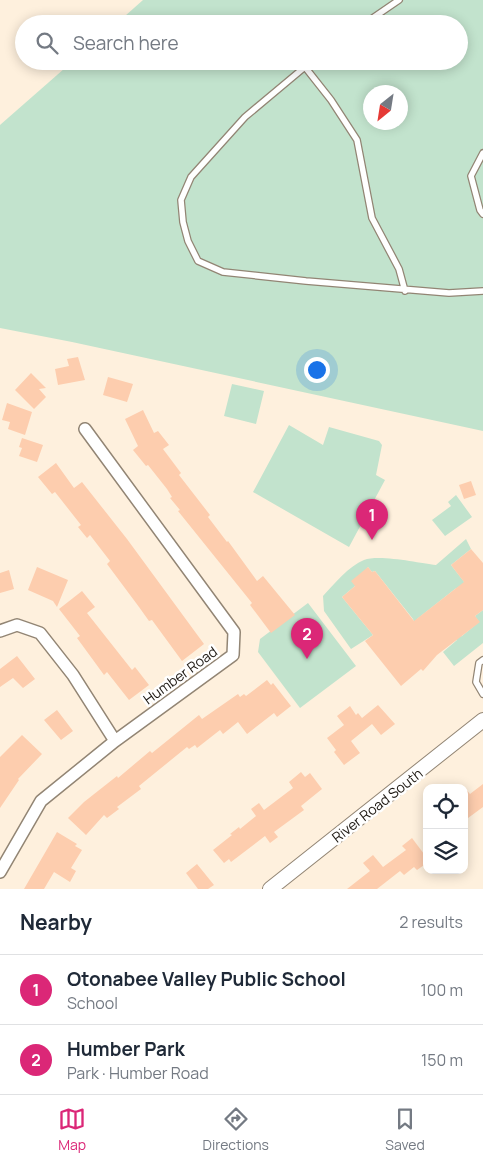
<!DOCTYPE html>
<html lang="en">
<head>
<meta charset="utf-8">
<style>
	body { margin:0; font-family:Manrope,sans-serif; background:#f6f6f7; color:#1f2937 }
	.controls { position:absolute; right:15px; bottom:15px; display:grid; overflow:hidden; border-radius:10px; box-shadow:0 2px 12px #0003 }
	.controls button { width:45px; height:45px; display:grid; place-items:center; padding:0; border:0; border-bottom:1px solid #e0e1e3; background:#fff; color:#1f2937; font:25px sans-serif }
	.compass { position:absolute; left:363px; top:85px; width:45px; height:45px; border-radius:50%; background:#fff; box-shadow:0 2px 12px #0003; rotate:210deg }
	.you { position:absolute; left:316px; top:369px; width:18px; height:18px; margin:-12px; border:4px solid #fff; border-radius:50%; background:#1a73e8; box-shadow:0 0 0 8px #1a73e833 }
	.badge { display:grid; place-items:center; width:32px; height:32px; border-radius:50%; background:#db2777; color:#fff; font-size:16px; font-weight:700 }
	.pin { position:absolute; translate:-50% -41px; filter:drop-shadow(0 1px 2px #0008) }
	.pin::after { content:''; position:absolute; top:26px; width:18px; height:15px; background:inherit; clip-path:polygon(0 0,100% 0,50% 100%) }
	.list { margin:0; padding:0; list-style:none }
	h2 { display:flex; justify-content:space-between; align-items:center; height:65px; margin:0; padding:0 20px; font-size:21px }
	h2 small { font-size:16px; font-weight:400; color:#747a83 }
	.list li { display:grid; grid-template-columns:32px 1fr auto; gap:15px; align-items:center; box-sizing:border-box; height:70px; padding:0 20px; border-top:1px solid #e0e1e3 }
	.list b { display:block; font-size:19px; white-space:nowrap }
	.list p { margin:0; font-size:16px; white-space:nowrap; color:#747a83 }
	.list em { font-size:16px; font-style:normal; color:#747a83 }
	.icon { flex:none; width:28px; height:28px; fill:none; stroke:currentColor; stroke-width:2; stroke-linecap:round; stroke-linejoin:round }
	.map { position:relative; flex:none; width:483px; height:889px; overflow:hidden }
	.search { position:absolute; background:#fff; box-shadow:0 2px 12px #0003; left:15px; right:15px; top:15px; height:55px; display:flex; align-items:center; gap:12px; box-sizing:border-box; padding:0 18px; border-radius:28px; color:#747a83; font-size:19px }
	.sheet { height:205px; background:#fff }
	nav { display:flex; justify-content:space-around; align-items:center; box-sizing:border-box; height:70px; border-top:1px solid #e0e1e3; background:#fff; font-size:14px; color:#747a83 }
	nav a { display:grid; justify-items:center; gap:2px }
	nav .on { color:#db2777 }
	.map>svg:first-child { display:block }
	.green { fill:#c2e3cd; fill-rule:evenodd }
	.building { fill:#fdcdae }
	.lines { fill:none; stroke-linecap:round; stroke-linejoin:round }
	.service-casing { stroke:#928574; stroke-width:8 }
	.minor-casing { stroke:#928574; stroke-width:14 }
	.tertiary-casing { stroke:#928574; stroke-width:16 }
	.service { stroke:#fff; stroke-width:5.5 }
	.minor { stroke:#fff; stroke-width:11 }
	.tertiary { stroke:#fff; stroke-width:14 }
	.labels { text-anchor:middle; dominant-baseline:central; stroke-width:5; stroke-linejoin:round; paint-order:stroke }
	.street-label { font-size:14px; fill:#1c1711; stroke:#fff }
</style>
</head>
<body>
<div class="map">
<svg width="483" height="889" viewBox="0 0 483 889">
	<rect width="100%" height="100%" fill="#fef0dd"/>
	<path class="green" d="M143,0H483V431L72,342L0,328V125L73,61H459V24H116ZM370,92H400V122H370Z
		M232,384L264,391L256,424L224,416Z
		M289,425L323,445L329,427L379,441L382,445L376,475L385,480L349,547L253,492Z
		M456,495L472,517L445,536L432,520L451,506L448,502Z
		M466,539L471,549L451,565L465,583L455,589L417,619L415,625L413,619L375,571L372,572L368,567L355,586L342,597L373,635L351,649L324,611L323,596C334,584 349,566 364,560C379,554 419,563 436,565Z
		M308,603L356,666L300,708L258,652L260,639Z
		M483,610V643L454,666L443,652L457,640L455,638L462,636L479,622L475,616Z"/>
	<path class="building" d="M78,357L85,380L58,385L55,369L69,366L67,359Z
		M31,373L46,388L39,389L46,397L34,409L15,390Z
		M108,377L133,384L127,402L103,395Z
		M7,403L32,412L25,435L8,429L10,422L2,420Z
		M143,410L154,433L158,431L169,445L163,449L181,473L179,475L210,515L208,517L227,542L228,541L257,581L263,576L295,615L271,633L250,605L252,603L178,511L180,510L170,498L172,497L167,489L148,465L146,466L133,450L138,446L125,419Z
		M22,438L43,445L37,462L19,456L22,448L19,447Z
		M56,463L74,488L82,482L127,539L204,644L182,661L152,620L149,621L139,607L107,564L110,561L90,535L87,538L78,527L81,525L55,492L52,494L38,477Z
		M471,481L476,495L464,499L459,485Z
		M471,549L483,563V610L475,616L480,622L437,655L423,671L421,669L401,686L365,641L373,635L342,597L355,586L351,581L368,567L372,572L375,571L414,621L464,582L451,565Z
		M37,567L68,580L57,607L53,601L28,590Z
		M9,570L14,589L0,593V573Z
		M82,591L95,607L87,613L132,670L135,667L149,685L129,700L107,672L104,675L96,664L77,638L80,636L59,609Z
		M17,656L35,679L23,688L13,678L0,687V669Z
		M267,680L271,685L273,683L291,706L277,717L274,713L247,734L238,722L223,734L220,730L197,748L195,745L189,749L187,747L139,786L141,789L117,807L119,809L107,818L104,815L86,835L68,818L84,802L117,776L118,778L150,751L152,753L199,715L202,719L238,694L240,697L244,694L246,696Z
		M378,705L395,724L381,735L372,724L351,741L360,753L344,765L334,752L336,750L327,738L344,725L337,716L350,706L356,715L358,713L362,718Z
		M57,710L73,731L61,740L44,720Z
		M22,735L42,754L18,779L19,780L0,808V757Z
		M301,772L305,777L310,773L322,789L301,806L304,810L274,832L278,837L270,843L265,836L231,862L229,859L224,863L213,850L232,835L230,834L239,827L240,829L256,816L251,809L259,803L264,810L293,788L289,782Z
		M483,784V807L464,821V787L470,794Z
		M57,832L77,844L75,846L82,850L71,868L76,871L70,882L54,872L44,889H24Z
		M412,838L427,858V863L417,870L414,867L404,875L400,871L377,889H347L370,871L363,863L373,855L383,867L406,850L402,846Z
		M197,864L214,885L208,889H198L186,873Z"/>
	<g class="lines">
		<g class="service-casing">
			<path id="service" d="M364,24L399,0
				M312,61L245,117L191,177L181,200L183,222L188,241L198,261L223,272L306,281L449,293L483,291
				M305,67L331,100L357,140L372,218L399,269L405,291
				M483,153L471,176L480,210L483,214
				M483,660L479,663L476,682L483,694"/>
		</g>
		<g class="minor-casing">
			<path id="minor" d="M0,631L17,625L40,633L73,675L115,741
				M0,872L41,801L115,741L233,655L234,632L85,429"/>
		</g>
		<g class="tertiary-casing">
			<path id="tertiary" d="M270,889L483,720"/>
		</g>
		<use href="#service" class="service"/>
		<use href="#minor" class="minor"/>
		<use href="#tertiary" class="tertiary"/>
	</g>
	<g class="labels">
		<g class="street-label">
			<text transform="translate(180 675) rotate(-36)">Humber Road</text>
			<text transform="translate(377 805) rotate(-38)">River Road South</text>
		</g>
	</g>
</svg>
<div class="controls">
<button><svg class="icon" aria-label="locate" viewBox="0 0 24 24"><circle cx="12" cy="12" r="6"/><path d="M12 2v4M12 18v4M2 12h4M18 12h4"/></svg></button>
<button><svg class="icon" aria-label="layers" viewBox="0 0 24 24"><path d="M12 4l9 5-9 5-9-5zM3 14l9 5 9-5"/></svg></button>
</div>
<svg class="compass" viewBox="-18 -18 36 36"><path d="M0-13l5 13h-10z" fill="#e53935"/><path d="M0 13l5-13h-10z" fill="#747a83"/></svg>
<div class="you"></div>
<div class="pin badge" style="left:372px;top:540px">1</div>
<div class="pin badge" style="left:307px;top:659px">2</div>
<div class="search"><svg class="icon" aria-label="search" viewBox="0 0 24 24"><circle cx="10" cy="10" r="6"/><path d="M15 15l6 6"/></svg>Search here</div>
</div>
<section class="sheet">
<h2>Nearby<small>2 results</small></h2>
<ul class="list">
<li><span class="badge">1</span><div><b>Otonabee Valley Public School</b><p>School</p></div><em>100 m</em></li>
<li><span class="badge">2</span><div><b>Humber Park</b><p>Park · Humber Road</p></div><em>150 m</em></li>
</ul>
</section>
<nav>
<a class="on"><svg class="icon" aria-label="map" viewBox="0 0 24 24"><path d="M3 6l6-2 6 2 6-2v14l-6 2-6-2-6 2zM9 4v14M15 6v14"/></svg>Map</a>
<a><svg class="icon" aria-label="directions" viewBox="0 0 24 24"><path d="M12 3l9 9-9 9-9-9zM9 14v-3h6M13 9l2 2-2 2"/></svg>Directions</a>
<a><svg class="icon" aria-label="saved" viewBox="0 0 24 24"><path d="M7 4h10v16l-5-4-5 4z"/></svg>Saved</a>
</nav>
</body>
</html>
